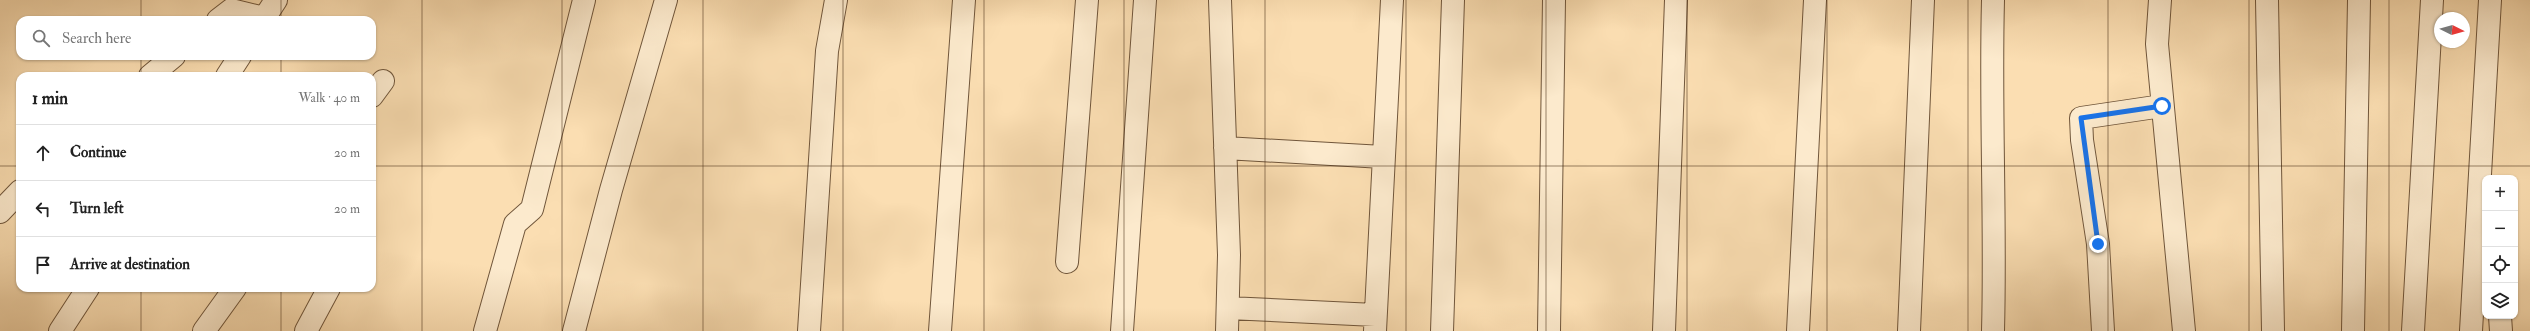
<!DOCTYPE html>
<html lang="en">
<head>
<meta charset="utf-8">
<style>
	body { margin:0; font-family:"IM FELL Double Pica",serif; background:#f2f2f2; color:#222 }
	.controls { position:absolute; right:12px; bottom:12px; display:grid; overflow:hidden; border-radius:8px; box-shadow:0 1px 3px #0004 }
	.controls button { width:36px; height:36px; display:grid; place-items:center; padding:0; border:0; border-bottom:1px solid #e0e0e0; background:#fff; color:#222; font:20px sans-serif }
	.compass { position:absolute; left:2434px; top:12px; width:36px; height:36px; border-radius:50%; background:#fff; box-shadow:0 1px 3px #0004; rotate:95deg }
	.stop { position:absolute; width:12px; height:12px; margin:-9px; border:3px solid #1a73e8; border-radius:50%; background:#fff }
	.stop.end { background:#1a73e8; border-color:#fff; box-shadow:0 1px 4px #0008 }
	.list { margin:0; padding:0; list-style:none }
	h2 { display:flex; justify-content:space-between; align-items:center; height:52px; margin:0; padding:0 16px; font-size:17px }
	h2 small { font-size:13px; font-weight:400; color:#767676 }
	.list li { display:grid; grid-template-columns:26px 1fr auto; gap:12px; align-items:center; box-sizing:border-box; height:56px; padding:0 16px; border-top:1px solid #e0e0e0 }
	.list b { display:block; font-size:15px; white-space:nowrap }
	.list em { font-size:13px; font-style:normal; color:#767676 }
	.icon { flex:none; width:22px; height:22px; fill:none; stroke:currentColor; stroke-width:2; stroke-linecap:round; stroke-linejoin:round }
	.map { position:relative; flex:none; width:2530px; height:331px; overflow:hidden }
	.search { position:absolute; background:#fff; box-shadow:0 1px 3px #0004; left:16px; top:16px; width:360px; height:44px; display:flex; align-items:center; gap:10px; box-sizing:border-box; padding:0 14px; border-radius:12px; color:#767676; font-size:15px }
	.panel { position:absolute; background:#fff; box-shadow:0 1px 3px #0004; left:16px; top:72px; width:360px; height:220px; border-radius:12px }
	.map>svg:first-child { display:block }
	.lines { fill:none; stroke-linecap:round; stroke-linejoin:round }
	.minor-casing { stroke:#70563b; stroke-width:24 }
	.minor { stroke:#fceacd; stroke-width:22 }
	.route { stroke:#1a73e8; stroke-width:5 }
	.grid { fill:none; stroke:#412913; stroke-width:1; stroke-opacity:0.55 }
</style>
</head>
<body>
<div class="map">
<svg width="2530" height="331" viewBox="0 0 2530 331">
	<rect width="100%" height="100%" fill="#fbdeb2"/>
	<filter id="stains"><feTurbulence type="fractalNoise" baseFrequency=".005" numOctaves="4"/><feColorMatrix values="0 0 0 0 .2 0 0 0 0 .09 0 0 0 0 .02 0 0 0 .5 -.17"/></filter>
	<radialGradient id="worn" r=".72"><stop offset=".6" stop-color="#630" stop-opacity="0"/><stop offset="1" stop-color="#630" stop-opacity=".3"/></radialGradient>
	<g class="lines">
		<g class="minor-casing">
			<path id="minor" d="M1220,0L1229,255L1227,331
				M1993,0C1990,110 1996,221 1993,331
				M2160,0L2157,44L2184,331
				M2267,0L2273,331
				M218,20L231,10L264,18
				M263,20L276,0
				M150,76L174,56
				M227,76L240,56
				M372,96L383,81
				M1225,148L1383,157
				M0,212L20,191
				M1067,262L1087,0
				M1228,308L1375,315
				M2500,316L2501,331
				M60,331L88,288
				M204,331L235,288
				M306,331L329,288
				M485,331L515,224L532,209L584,0
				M574,331L611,190L666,0
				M809,331L827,51L836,0
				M940,331L964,0
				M1122,331L1145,0
				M1375,331L1392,0
				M1442,331L1453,0
				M1549,331L1554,0
				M1664,331L1676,0
				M1798,331L1815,0
				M1909,331L1923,0
				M2103,331L2098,244L2082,140L2081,118L2162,106
				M2353,331L2359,0
				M2413,331L2432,0
				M2471,331L2490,0"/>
		</g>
		<use href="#minor" class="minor"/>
	</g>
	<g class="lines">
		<path class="route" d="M2098,244L2081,118L2162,106"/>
	</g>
	<path class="grid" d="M141,0V20M281,0V20M422,0V331M562,0V331M703,0V331M843,0V331M984,0V331M1124,0V331M1265,0V331M1406,0V331M1546,0V331M1687,0V331M1827,0V331M1968,0V331M2108,0V331M2249,0V331M2389,0V331M141,56V76M281,56V76M0,166H20M372,166H2530M141,288V331M281,288V331"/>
	<rect width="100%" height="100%" filter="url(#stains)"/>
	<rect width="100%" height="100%" fill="url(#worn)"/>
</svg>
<div class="controls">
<button>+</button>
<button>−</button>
<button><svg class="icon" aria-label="locate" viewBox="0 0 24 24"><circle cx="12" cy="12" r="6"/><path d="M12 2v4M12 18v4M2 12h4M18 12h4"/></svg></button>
<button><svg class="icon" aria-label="layers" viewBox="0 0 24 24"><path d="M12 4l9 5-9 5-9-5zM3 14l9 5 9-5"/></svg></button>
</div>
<svg class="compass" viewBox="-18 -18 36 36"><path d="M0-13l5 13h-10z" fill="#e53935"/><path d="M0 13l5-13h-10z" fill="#767676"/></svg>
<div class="stop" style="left:2162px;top:106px"></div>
<div class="stop end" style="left:2098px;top:244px"></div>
<div class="search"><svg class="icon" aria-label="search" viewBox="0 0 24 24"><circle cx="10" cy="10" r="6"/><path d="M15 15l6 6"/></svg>Search here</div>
<section class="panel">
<h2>1 min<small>Walk · 40 m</small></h2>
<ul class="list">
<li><svg class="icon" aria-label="ahead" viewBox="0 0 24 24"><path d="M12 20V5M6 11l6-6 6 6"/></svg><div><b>Continue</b></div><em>20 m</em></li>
<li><svg class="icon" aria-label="left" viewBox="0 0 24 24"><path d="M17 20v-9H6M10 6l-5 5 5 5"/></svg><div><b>Turn left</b></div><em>20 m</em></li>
<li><svg class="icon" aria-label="arrive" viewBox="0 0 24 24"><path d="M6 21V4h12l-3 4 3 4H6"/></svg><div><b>Arrive at destination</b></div></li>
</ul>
</section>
</div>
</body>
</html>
